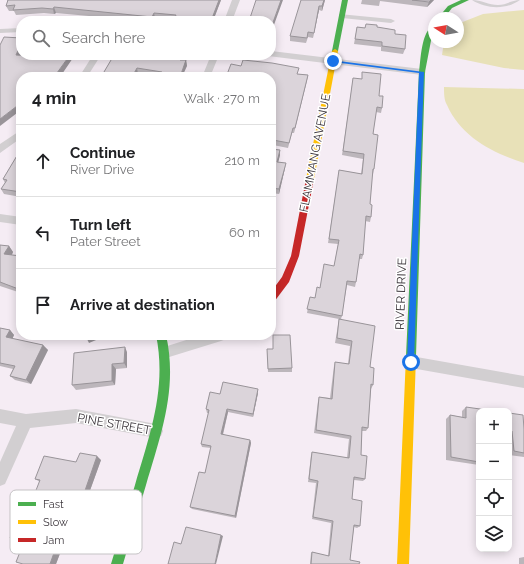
<!DOCTYPE html>
<html lang="en">
<head>
<meta charset="utf-8">
<style>
	body { margin:0; font-family:Raleway,sans-serif; background:#f6f6f6; color:#202124 }
	.controls { position:absolute; right:12px; bottom:12px; display:grid; overflow:hidden; border-radius:8px; box-shadow:0 2px 10px #0003 }
	.controls button { width:36px; height:36px; display:grid; place-items:center; padding:0; border:0; border-bottom:1px solid #e0e0e0; background:#fff; color:#202124; font:20px sans-serif }
	.compass { position:absolute; left:428px; top:12px; width:36px; height:36px; border-radius:50%; background:#fff; box-shadow:0 2px 10px #0003; rotate:281deg }
	.stop { position:absolute; width:12px; height:12px; margin:-9px; border:3px solid #1a73e8; border-radius:50%; background:#fff }
	.stop.end { background:#1a73e8; border-color:#fff; box-shadow:0 1px 4px #0008 }
	.list { margin:0; padding:0; list-style:none }
	h2 { display:flex; justify-content:space-between; align-items:center; height:52px; margin:0; padding:0 16px; font-size:17px }
	h2 small { font-size:13px; font-weight:400; color:#757577 }
	.list li { display:grid; grid-template-columns:26px 1fr auto; gap:12px; align-items:center; box-sizing:border-box; height:72px; padding:0 16px; border-top:1px solid #e0e0e0 }
	.list b { display:block; font-size:15px; white-space:nowrap }
	.list p { margin:0; font-size:13px; white-space:nowrap; color:#757577 }
	.list em { font-size:13px; font-style:normal; color:#757577 }
	.icon { flex:none; width:22px; height:22px; fill:none; stroke:currentColor; stroke-width:2; stroke-linecap:round; stroke-linejoin:round }
	.map { position:relative; flex:none; width:524px; height:564px; overflow:hidden }
	.search { position:absolute; background:#fff; box-shadow:0 2px 10px #0003; left:16px; top:16px; width:260px; height:44px; display:flex; align-items:center; gap:10px; box-sizing:border-box; padding:0 14px; border-radius:16px; color:#757577; font-size:15px }
	.panel { position:absolute; background:#fff; box-shadow:0 2px 10px #0003; left:16px; top:72px; width:260px; height:268px; border-radius:16px }
	.map>svg:first-child { display:block }
	.green { fill:#e8e1b8 }
	.lines { fill:none; stroke-linecap:round; stroke-linejoin:round }
	.lane { fill:#d2cfd1; fill-rule:evenodd }
	.street { fill:#d2cfd1; fill-rule:evenodd }
	.fast { fill:#4caf50; fill-rule:evenodd }
	.slow { fill:#ffc107; fill-rule:evenodd }
	.jam { fill:#c62828; fill-rule:evenodd }
	.wall { fill:#bcb6bb }
	.shaded-wall { fill:#999499 }
	.building { fill:#dbd4da; stroke:#999499 }
	.route { fill:#1a73e8 }
	.labels { text-anchor:middle; dominant-baseline:central; stroke-width:3; stroke-linejoin:round; paint-order:stroke }
	.street-label { font-size:12px; fill:#3d373d; stroke:#fff }
	.key { fill:#fff; stroke:#c5c3c5; stroke-width:1 }
	.key-label { font-size:11px; fill:#3d373d }
</style>
</head>
<body>
<div class="map">
<svg width="524" height="564" viewBox="0 0 524 564">
	<rect width="100%" height="100%" fill="#f5ecf4"/>
	<path class="green" d="M524,10V70L504,68L442,55L444,42H458V24L460,23L483,14Z
		M444,87L524,89V163C493,153 461,137 447,105C444,100 444,93 444,87Z"/>
	<g class="lines">
		<path class="lane" d="M472,0C481,0 489,5 498,5C506,5 512,0 520,0C506,10 486,9 472,0Z"/>
		<path class="street" d="M232,0H240L232,21H224Z
			M339,14L391,19L395,21L391,23L342,18H339Z
			M21,28V32L0,33V29Z
			M271,51L422,69L426,72L422,75L268,56L271,55Z
			M93,55H101L87,77H79Z
			M211,55H219L210,77H202Z
			M21,130V138L0,153V144Z
			M0,214L21,217V225L0,222Z
			M202,335H227L226,339L221,341L166,358L161,356L159,352L161,348Z
			M411,356L524,376V388L411,368L406,366L404,362L406,358Z
			M0,409L26,414L76,409L156,424L161,426L163,431L161,436L156,438L76,423L30,428L5,484L0,486V462L16,426L0,423Z"/>
		<path class="fast" d="M342,0H348L338,51L335,53L332,51Z
			M461,0H469L452,8L444,18H438L448,6Z
			M434,25L425,72L416,356L414,359L411,361L408,359L406,356L419,72C421,59 421,31 434,25Z
			M156,335H166C178,388 161,434 146,485C138,511 131,538 123,564H111C119,538 127,511 135,485C150,434 167,388 156,335Z"/>
		<path class="slow" d="M335,49L338,51L314,179L310,182L306,179L332,51Z
			M411,351L414,353L416,356L409,564H397L406,356L408,353Z"/>
		<path class="jam" d="M310,176L314,179L299,256L289,282L274,302L271,303V292L282,277L291,256L306,179Z"/>
	</g>
	<path class="wall" d="M7,0H221L213,21H174V20L155,18L153,21H144L56,13L54,14L44,13L16,15L14,11H9L6,6L8,2Z
		M325,0L322,11L319,10L313,38L308,37L306,43L290,41V36Z
		M362,0H434L427,7L380,1L379,6L361,4Z
		M357,27L365,28L377,27L395,34L405,49L403,54L381,51V47L354,44Z
		M114,55L183,59V60H186L187,66L160,77L138,74L136,77H101Z
		M298,74L308,75L307,80L294,133H292L288,148L273,145V135H271V77Z
		M353,78L379,96L382,108L381,113L376,112L373,134L374,169L373,174H372L370,204L371,217L370,222L365,221L363,255L362,259H359L356,282L355,287L347,285L341,320L370,367L373,385L371,389L368,428L366,431H362L361,455L365,479L363,481L354,480L352,499L360,526L357,528L354,527L350,560L359,564H310L311,553L312,552L328,556L331,523L312,519L316,483L308,482L311,455L312,452L347,458L349,439L314,433L318,401L319,397L330,398L334,366L335,362L348,364L350,346L335,343L339,319L307,313L310,297L315,298L320,288L334,266L338,244L328,243L339,170L361,174L363,159L342,155Z
		M21,149V197L4,194L1,189L5,183L3,179Z
		M271,149L280,155L278,162L285,168L279,194L271,193Z
		M0,245L9,246L13,252L12,255L21,256V293L0,286Z
		M0,328L10,330L14,335L12,339L43,345L48,350L31,384L15,380L10,376L13,369L0,366Z
		M267,349L292,368V372H268Z
		M127,352V368L116,369L115,385L76,390L72,385Z
		M258,393L253,417L228,412L223,435L250,440L251,443L236,518L192,509L190,507L205,473L211,448L202,447L201,444L209,413H207L206,409L220,394Z
		M466,407L479,411V465L446,460V419L450,415L462,417V411Z
		M509,413L524,429V457L509,455Z
		M101,460L84,507L65,503L57,524L70,527L56,564H23L26,516L40,482L35,479L76,462Z
		M524,557V564H519V558Z"/>
	<path class="shaded-wall" d="M219,0H221L213,21H211Z
		M281,0H283L271,33V28Z
		M324,0H325L322,11V6Z
		M431,0H434L427,7L429,2Z
		M319,6V10L313,38L314,33Z
		M54,7L56,13L54,14L53,9Z
		M154,13L155,18L153,21L152,17Z
		M21,44V54L18,60L16,55Z
		M70,55H75L60,77H54Z
		M182,55H183V59L180,65V60Z
		M186,60L187,66L182,77H180Z
		M137,68L138,74L136,77H132Z
		M308,75L307,80L294,133L295,128Z
		M21,103V110L0,126V119Z
		M280,150V155L277,167V162Z
		M286,163L285,168L279,194V189Z
		M275,213L274,217L271,226V222Z
		M9,246L13,252L9,260L4,254Z
		M10,330L14,335L11,342L6,337Z
		M96,335H108L89,343L87,339Z
		M43,345L48,350L31,384L26,380Z
		M125,347L127,352V368L124,363Z
		M112,364L116,369L115,385L112,381Z
		M258,389V393L253,417V414Z
		M227,409L228,412L222,437L221,434Z
		M250,440L251,443L236,518L235,516Z
		M97,456L101,460L84,507L80,505Z
		M60,501L65,503L57,524L51,522Z
		M64,525L70,527L56,564H50Z
		M221,535L223,536L216,564H215Z"/>
	<path class="building" d="M8,0H219L211,21L174,20L176,15L154,13L152,17L54,7L53,9L42,8L13,10L15,5L6,6Z
		M256,0H281L271,28V21H249Z
		M301,0H324L322,6H319L314,33L308,32L307,38L290,36Z
		M412,0H431L429,2Z
		M366,24L377,25V27L395,30V34L406,35L405,49L382,46V42L355,39L357,27L365,28Z
		M4,37L21,38V44L16,55L38,56L39,55H70L54,77H21V103L0,119V45Z
		M114,55H182L180,60H186L180,77H160L162,72L137,68L132,77H101Z
		M243,60L272,63L299,68L297,74L308,75L295,128H293L289,143L273,140L274,130H271V77H226L231,64L241,66Z
		M362,72L381,74L379,96H383L382,108L377,107L373,134L378,135L374,169H373L370,204L372,205L371,217L366,216L363,255L360,254L356,282L347,281L342,316L307,309L310,297L315,298L317,287L320,288L324,264L334,266L339,240L329,239L339,170L362,174L364,154L343,151L353,78L362,79Z
		M21,149V192L1,189L7,180L3,179Z
		M271,149L280,150L277,162L286,163L279,189L271,188Z
		M271,212L275,213L271,222Z
		M0,245L9,246L4,254L21,256V290L0,282Z
		M339,319L375,326L370,367L374,368L373,385L371,384L368,428L362,427L361,455L367,456L365,479L354,477L352,499L362,501L360,526L354,525L350,560L360,562L359,564H311L312,552L329,556L333,521L313,517L318,481L309,479L312,452L349,458L351,436L316,430L319,397L332,399L335,362L349,364L352,341L337,338Z
		M0,328L10,330L6,337L43,345L26,380L10,376L15,366L0,363Z
		M86,335H96L87,339Z
		M273,335H290L292,368L268,369L267,349H273Z
		M125,347L124,363L112,364V381L72,385L74,353Z
		M223,382L258,389L253,414L227,409L221,434L250,440L235,516L190,507L199,472L205,473L211,446L201,444L209,410L206,409L210,392L220,394Z
		M466,407L494,411H479V462L451,457L450,415L466,418Z
		M509,413L523,415L524,429V453L514,451L512,431L509,430Z
		M80,453L97,456L80,505L60,501L51,522L64,525L50,564H23L16,562L24,542L10,538L20,515L26,516L40,480L35,479L44,456L76,462Z
		M186,527L221,535L215,564H168L174,542L181,544Z"/>
	<path class="route" d="M331,60L424,72L414,362L411,366L407,362L419,73L333,62Z"/>
	<g class="labels">
		<g class="street-label">
			<text transform="translate(315 153) rotate(-79)">FLAMMANG AVENUE</text>
			<text transform="translate(401 294) rotate(-88)">RIVER DRIVE</text>
			<text transform="translate(114 424) rotate(10)">PINE STREET</text>
		</g>
	</g>
	<rect x="10" y="490" width="132" height="64" rx="6" class="key"/>
	<rect x="18" y="502" width="18" height="4" fill="#4caf50"/>
	<rect x="18" y="520" width="18" height="4" fill="#ffc107"/>
	<rect x="18" y="538" width="18" height="4" fill="#c62828"/>
	<g class="key-label">
		<text x="43" y="508">Fast</text>
		<text x="43" y="526">Slow</text>
		<text x="43" y="544">Jam</text>
	</g>
</svg>
<div class="controls">
<button>+</button>
<button>−</button>
<button><svg class="icon" aria-label="locate" viewBox="0 0 24 24"><circle cx="12" cy="12" r="6"/><path d="M12 2v4M12 18v4M2 12h4M18 12h4"/></svg></button>
<button><svg class="icon" aria-label="layers" viewBox="0 0 24 24"><path d="M12 4l9 5-9 5-9-5zM3 14l9 5 9-5"/></svg></button>
</div>
<svg class="compass" viewBox="-18 -18 36 36"><path d="M0-13l5 13h-10z" fill="#e53935"/><path d="M0 13l5-13h-10z" fill="#757577"/></svg>
<div class="stop" style="left:411px;top:362px"></div>
<div class="stop end" style="left:333px;top:61px"></div>
<div class="search"><svg class="icon" aria-label="search" viewBox="0 0 24 24"><circle cx="10" cy="10" r="6"/><path d="M15 15l6 6"/></svg>Search here</div>
<section class="panel">
<h2>4 min<small>Walk · 270 m</small></h2>
<ul class="list">
<li><svg class="icon" aria-label="ahead" viewBox="0 0 24 24"><path d="M12 20V5M6 11l6-6 6 6"/></svg><div><b>Continue</b><p>River Drive</p></div><em>210 m</em></li>
<li><svg class="icon" aria-label="left" viewBox="0 0 24 24"><path d="M17 20v-9H6M10 6l-5 5 5 5"/></svg><div><b>Turn left</b><p>Pater Street</p></div><em>60 m</em></li>
<li><svg class="icon" aria-label="arrive" viewBox="0 0 24 24"><path d="M6 21V4h12l-3 4 3 4H6"/></svg><div><b>Arrive at destination</b></div></li>
</ul>
</section>
</div>
</body>
</html>
